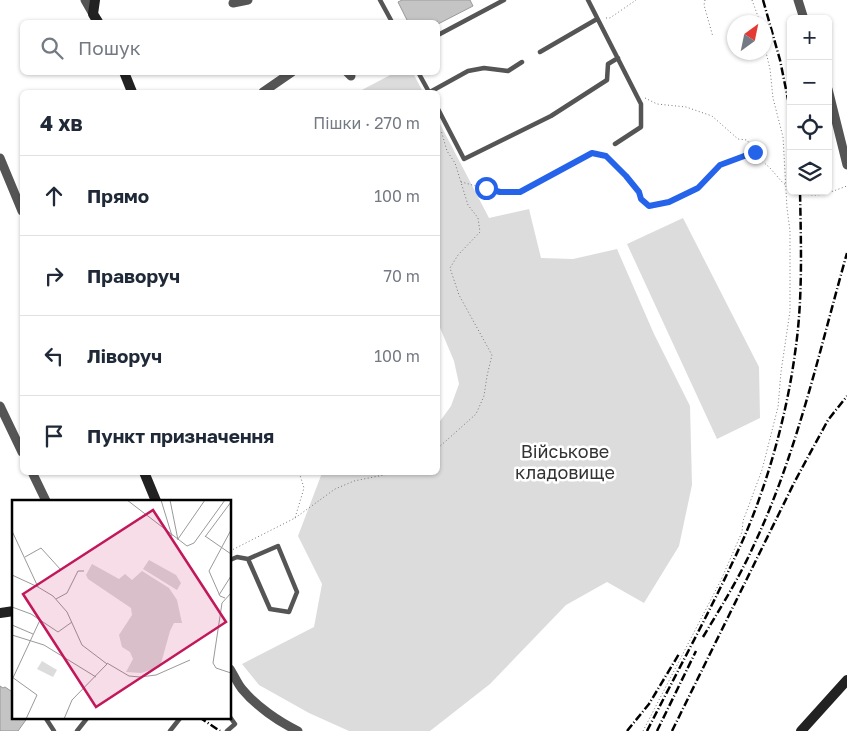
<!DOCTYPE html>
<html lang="uk">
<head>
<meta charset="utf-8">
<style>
	body { margin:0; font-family:"Golos Text",sans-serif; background:#f2f2f3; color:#1f2937 }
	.controls { position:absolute; right:15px; top:15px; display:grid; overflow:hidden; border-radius:8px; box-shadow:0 1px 4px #0004 }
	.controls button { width:45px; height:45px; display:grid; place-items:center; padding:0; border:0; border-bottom:1px solid #e0e1e3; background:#fff; color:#1f2937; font:25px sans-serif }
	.compass { position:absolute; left:727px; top:15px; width:45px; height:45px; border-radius:50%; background:#fff; box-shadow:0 1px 4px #0004; rotate:33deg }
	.stop { position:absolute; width:15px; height:15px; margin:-11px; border:4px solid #2563eb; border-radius:50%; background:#fff }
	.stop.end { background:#2563eb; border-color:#fff; box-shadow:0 1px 5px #0008 }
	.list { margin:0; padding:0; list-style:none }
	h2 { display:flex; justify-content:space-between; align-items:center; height:65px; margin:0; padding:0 20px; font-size:21px }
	h2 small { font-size:16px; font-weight:400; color:#747a83 }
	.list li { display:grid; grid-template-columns:32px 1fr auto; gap:15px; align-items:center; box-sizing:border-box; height:80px; padding:0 20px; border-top:1px solid #e0e1e3 }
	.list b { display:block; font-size:19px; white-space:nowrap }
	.list em { font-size:16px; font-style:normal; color:#747a83 }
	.icon { flex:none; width:28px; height:28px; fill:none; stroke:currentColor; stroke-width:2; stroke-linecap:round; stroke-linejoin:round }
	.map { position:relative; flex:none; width:847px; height:731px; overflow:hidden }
	.search { position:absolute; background:#fff; box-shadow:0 1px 4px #0004; left:20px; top:20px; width:420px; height:55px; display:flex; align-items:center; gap:12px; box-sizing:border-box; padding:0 18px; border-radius:8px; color:#747a83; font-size:19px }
	.panel { position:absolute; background:#fff; box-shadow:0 1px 4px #0004; left:20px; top:90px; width:420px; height:385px; border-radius:8px }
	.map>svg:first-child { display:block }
	.green { fill:#dcdcdc }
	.building { fill:#c4c4c4; stroke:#999 }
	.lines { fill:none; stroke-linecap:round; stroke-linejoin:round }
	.path { stroke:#777; stroke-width:1; stroke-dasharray:1 2.5; stroke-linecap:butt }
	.lane { stroke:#555; stroke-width:4.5 }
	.street { stroke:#555; stroke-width:9 }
	.secondary { stroke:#222; stroke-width:10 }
	.rail { stroke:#000; stroke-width:2.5; stroke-dasharray:8 2.5 1 2.5; stroke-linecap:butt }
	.route { stroke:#2563eb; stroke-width:6 }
	.labels { text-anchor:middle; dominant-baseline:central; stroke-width:5; stroke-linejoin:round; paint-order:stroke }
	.park-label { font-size:18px; fill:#333; stroke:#fff }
	.inset-road { fill:none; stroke:#999; stroke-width:1 }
	.view { fill:#c2185b; fill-opacity:0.15; stroke:#c2185b; stroke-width:2.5 }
	.inset-edge { fill:none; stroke:#000; stroke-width:2.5 }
</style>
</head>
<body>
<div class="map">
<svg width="847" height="731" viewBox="0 0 847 731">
	<rect width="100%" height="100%" fill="#fff"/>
	<path class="green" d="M396,72L413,73L423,92H358Z
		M438,120L489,218L529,209L541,258L573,259L617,249L654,334L690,406L692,485L679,546L644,603L607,582L566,605L490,684L430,731H349L309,713L259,685L242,664L314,627L322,584L298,536L322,473L438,472V424L451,406L459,384L454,361L438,323Z
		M683,218L759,367L760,418L717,439L627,244Z"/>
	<path class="building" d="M402,0H470L473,6L438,24V22H422L421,21L418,22H408L398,2Z
		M0,686L3,688L5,687L14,693V717H28L18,731H0Z"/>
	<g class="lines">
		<path class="path" d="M705,0L704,5L713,37
			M752,0L760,22
			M606,18H610L636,0
			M645,98L657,104L686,107L712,116L738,139L747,140L760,159L770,168L783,183L791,188
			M461,182C474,185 487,190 499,192C527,197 567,167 592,153L606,156L625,176L639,192L641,199L649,206L669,202L698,187L720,165L755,152
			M798,191C815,200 830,192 847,186
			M438,448L476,414L484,396L487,376L492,355L459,295L450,268L458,255L480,232L478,218L468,205L455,163L447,151L441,130
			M295,518L335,489L354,481L398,472
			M230,551L295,518L304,488L299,472
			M643,731L721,580L742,532L743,521L762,470L778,407L781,372L790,311V231L787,208L783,137L773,98L770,69L764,44"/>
		<path class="lane" d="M380,0L392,22
			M588,0L641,104V127L615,144
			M438,35L504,0
			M540,52L597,19
			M418,72L429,92
			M430,92L468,71L484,68L508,71L522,62
			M438,109L464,159L551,116L607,80L608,64L618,58
			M230,560L237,557L248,559L278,546L297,592L289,612L270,609L248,559
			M45,717L54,731
			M77,731L88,717
			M170,731L181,717
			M227,731L235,724L230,717"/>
		<path class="street" d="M85,0L93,14
			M798,0L804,19
			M233,3L248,0
			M347,72L351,76
			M828,89L847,165
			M263,92L292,72
			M0,158L22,211
			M0,406L22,452
			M32,472L46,501
			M230,669C234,675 237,683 242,689C256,706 279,722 298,731"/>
		<path class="secondary" d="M95,0L93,14L98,22
			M124,72L132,92
			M144,472L156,501
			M0,613L14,611
			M801,731L847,680"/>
		<path class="rail" d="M763,0L780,60L791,114
			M703,637C721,607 739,578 753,547C797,454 819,352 847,253
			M199,717L220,731
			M627,731L649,704L679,654
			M647,731C679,668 713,606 742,542C767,486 787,414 795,353C803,300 801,245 800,191
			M657,731L696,651
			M672,731L795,481L828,420L847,396"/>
	</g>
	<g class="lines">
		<path class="route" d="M486,188L500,192H520L592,153L606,156L626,176L639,192L641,199L649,206L669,202L698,188L720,165L755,152"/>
	</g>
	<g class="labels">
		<g class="park-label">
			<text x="565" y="451">Військове<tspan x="565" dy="21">кладовище</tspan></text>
		</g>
	</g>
	<g transform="translate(12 500)">
		<rect width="219" height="219" fill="#fff"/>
		<path d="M137,60L164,75L169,83L165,90L131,69ZM80,64L107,79L113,74L120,80L130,71L157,88L165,100L170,123H162L158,131L148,167L129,173L114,172L121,159L118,152L110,147L107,135L120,115L119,108L76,79L74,75ZM30,161L45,170L41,177L25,169Z" fill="#dcdcdc"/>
		<path class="inset-road" d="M115,0L175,46L182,43L213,0M149,0L160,36M158,0L166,40M0,31L26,87L41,96L55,112L70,145L95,164L60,200L52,219M193,36L219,54M193,37L219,2M166,39L193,0M13,57L29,48L49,70L47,72M0,75L26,87M219,93L210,103L201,163L204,168L219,173M207,95L219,76M213,98L208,96L197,71L219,30M44,99L55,93L66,71H72M0,107L19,114L46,132L60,122M0,125L21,134M0,135L32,145L84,177M95,163L117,176L128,177L144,175L178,160M0,177L25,195L14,219M0,180L28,120"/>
		<path class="view" d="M141,10L214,122L84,207L11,94Z"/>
		<rect width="219" height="219" class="inset-edge"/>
	</g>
</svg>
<div class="controls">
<button>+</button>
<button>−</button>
<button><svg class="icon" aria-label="locate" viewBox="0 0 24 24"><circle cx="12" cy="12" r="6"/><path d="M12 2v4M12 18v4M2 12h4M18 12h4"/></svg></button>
<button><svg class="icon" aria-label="layers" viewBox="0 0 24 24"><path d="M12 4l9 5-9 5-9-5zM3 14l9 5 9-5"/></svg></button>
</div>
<svg class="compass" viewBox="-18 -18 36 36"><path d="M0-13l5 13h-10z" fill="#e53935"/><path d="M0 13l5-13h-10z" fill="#747a83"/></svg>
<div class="stop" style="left:486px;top:188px"></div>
<div class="stop end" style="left:755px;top:152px"></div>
<div class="search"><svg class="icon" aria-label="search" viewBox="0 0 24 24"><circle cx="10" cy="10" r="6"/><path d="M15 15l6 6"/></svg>Пошук</div>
<section class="panel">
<h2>4 хв<small>Пішки · 270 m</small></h2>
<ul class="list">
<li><svg class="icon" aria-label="ahead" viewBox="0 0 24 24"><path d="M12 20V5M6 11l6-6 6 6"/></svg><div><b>Прямо</b></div><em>100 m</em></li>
<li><svg class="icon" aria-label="right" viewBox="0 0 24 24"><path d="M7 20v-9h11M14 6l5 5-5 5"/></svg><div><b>Праворуч</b></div><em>70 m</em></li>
<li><svg class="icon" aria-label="left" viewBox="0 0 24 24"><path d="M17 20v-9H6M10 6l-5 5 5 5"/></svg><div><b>Ліворуч</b></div><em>100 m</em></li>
<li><svg class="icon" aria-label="arrive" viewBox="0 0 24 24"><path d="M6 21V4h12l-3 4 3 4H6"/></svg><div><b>Пункт призначення</b></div></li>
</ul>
</section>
</div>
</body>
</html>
